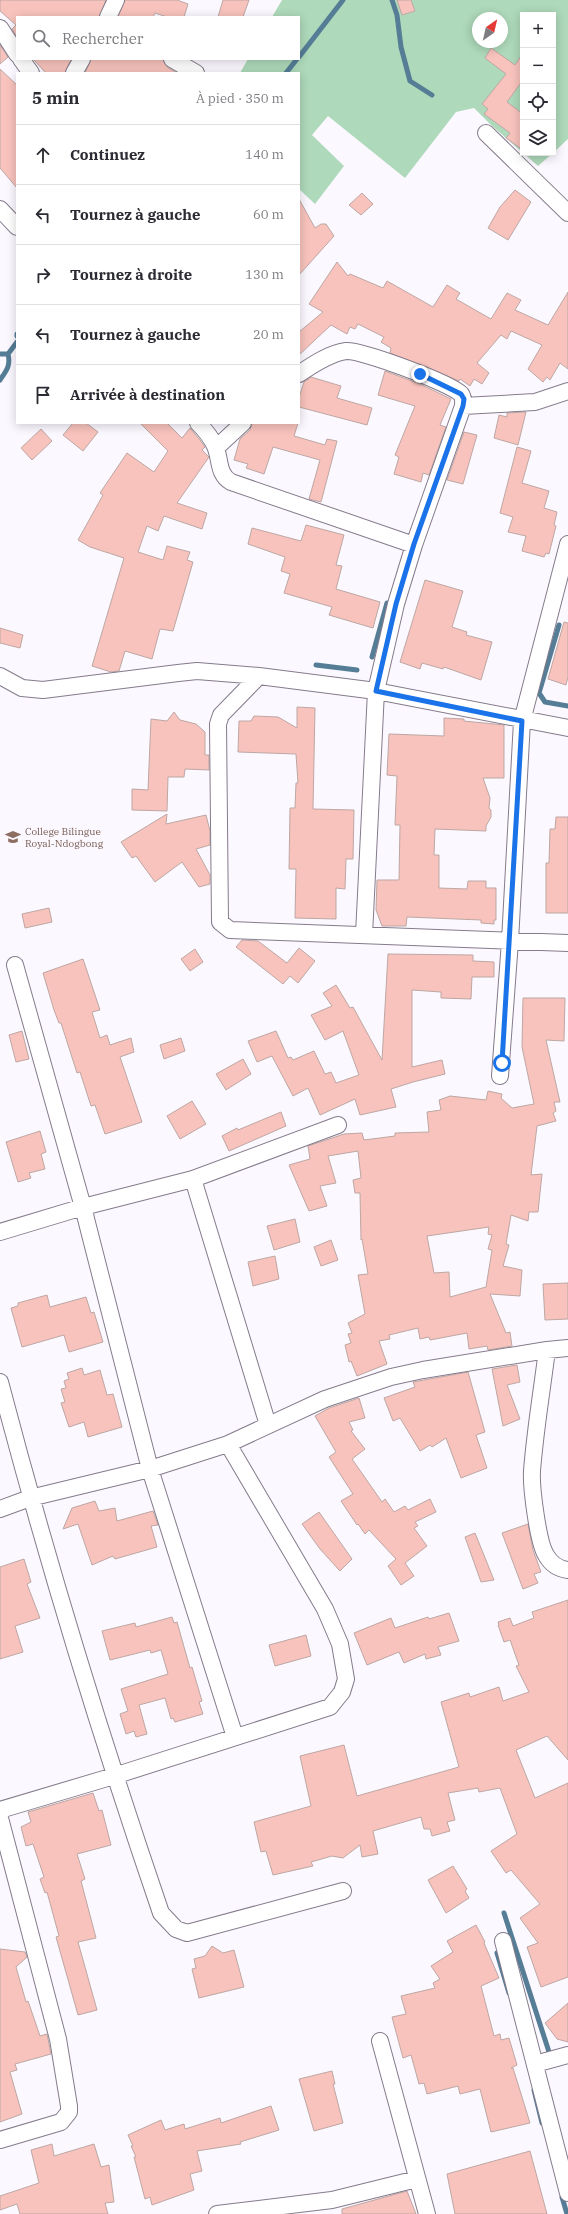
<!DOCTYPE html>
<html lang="fr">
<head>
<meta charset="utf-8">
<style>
	body { margin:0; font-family:"IBM Plex Serif",serif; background:#f2f2f3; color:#2b2b33 }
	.controls { position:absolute; right:12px; top:12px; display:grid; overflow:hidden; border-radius:0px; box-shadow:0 2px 10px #0003 }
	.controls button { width:36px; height:36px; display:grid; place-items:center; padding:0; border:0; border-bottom:1px solid #e1e1e2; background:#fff; color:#2b2b33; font:20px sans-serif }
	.compass { position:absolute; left:472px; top:12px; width:36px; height:36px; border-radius:50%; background:#fff; box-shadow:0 2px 10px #0003; rotate:34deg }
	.stop { position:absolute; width:12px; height:12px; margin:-9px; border:3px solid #1a73e8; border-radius:50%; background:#fff }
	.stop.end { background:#1a73e8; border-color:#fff; box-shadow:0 1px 4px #0008 }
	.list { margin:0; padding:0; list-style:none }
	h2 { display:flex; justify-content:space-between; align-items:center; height:52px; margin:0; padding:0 16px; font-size:17px }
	h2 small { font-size:13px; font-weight:400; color:#7c7c81 }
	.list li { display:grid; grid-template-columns:26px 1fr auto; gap:12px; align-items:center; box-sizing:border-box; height:60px; padding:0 16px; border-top:1px solid #e1e1e2 }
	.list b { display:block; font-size:15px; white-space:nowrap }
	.list em { font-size:13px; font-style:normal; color:#7c7c81 }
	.icon { flex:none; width:22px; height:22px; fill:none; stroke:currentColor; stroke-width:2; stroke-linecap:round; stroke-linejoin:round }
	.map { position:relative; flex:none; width:568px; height:2214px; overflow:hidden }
	.search { position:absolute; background:#fff; box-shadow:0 2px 10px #0003; left:16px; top:16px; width:284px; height:44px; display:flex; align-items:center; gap:10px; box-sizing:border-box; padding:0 14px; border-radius:0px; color:#7c7c81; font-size:15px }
	.panel { position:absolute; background:#fff; box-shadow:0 2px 10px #0003; left:16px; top:72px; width:284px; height:352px; border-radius:0px }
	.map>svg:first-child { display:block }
	.green { fill:#aed9ba; fill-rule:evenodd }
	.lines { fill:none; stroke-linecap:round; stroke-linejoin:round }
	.stream { stroke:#557d96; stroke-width:5 }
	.building { fill:#f8c3bc; stroke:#bda7a4; fill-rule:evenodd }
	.street-casing { stroke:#857b8b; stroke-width:18 }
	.street { stroke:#fff; stroke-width:16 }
	.route { stroke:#1a73e8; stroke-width:5 }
	.labels { text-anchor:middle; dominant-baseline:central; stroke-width:4; stroke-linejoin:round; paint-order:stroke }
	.education-label { font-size:10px; fill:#785e54; stroke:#fcf8ff; text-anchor:start }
</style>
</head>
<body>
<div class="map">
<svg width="568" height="2214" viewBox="0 0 568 2214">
	<rect width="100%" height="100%" fill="#fcf8ff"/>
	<path class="green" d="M282,0H568V139L553,153V15H523V153H553L538,166L490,124L474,108L456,112L405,178L328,116L312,135L344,166L315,204L299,189V73H240L248,59H299V17H272ZM478,18H502V42H478Z"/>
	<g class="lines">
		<path class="stream" d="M392,0L397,15L401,47L410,81L432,95
			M299,57L343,0
			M286,73L297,59
			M17,334V336
			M0,354H8L17,342
			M0,380C6,371 11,366 8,354
			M559,625L539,693L545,702L568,706
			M372,657L387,603
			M316,665L357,670
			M504,1913L550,2055
			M497,1953L509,1993
			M534,2090L542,2123
			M562,2197L567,2214"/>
	</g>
	<path class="building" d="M0,0H106L99,17H17V37L12,29L16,25L0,11Z
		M125,0H177L188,4L184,17H167L155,13L153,17H118Z
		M223,0H249L243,17H218Z
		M397,0H411L415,11L402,15Z
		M0,45L8,57L0,64Z
		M491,48L515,65L523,53V80L507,102L523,114V150L506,138L510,133L484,114L488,109L482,104L506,74L485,58Z
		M33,59H71L65,73H46Z
		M91,59H163L167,67L177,73H85Z
		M0,69L17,85V188L0,168Z
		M515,190L531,202L508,240L488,228L500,207Z
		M362,193L373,204L361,215L349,205Z
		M299,199L315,228L321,224H326L334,236L299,275Z
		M337,262L348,276L350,274L383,288L387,281L433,307L447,285L460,293L456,299L491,319L507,293L521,300L515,310L548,325L568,292V369L560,363L550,380L547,377L543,382L528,369L542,345L511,331L507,339L501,335L477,363L489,373L482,384L474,379L470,386L460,379L459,381L390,353L391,348L381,342L384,337L358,324L355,329L350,327L347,334L331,325L299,355V332L323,312L309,304Z
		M385,371L420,384L451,399L440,425L446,427L429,475L423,473L421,482L394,474L399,457L395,455L415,406L378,395Z
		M311,377L341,386L337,398L372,408L367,425L299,407V397L304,382Z
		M526,412L518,445L494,438L499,415L507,417V413Z
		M73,423H86L98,432L83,451L63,435Z
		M140,423H167L182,438L190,428L200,440L205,447L202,450L209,457L177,503L207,513L202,529L164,516L158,531L147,526L138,552L163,560L167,546L190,552L187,560L193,562L173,631L160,629L152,659L125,651L119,671L111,672L92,666L124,558L90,547L78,540L103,495L100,493L127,453L154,472L168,451Z
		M252,423H298L294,436L325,445L327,439L337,441L321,502L309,499L320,460L273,447L264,474L246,468L248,464L234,460L240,439L250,430Z
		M41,429L52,441L32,460L21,448Z
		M464,432L477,435L463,484L447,480Z
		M517,447L531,451L522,483L549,491L544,508L557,512L554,525L556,526L549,554L546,553L544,557L522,551L526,536L508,532L513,517L500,513Z
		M306,525L344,535L336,565L342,566L336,589L380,602L373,628L329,615L332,607L284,593L290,574L281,571L285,557L248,544L252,528L301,541Z
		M425,580L463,591L452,627L467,632L466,635L492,642L481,680L444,667L443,669L422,663L420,669L400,662Z
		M564,622L568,623V677L566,685L548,679Z
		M0,628L23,635L20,648L0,643Z
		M297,707L315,708L313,809L354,810L353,859H346L345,889L336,888V919L295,918L296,869H289L290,808H295L296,783H298L296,754L238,752L239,721H251L254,716L278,717L297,728Z
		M174,712L180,720L196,724L205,732V755H209V770L185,769L184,777H168L167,811L132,810V789L148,790L151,719L167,721Z
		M444,718L464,719V721L504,725V778H483L490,798L489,808L491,810V817L486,826V831L435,829L434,855H439V888L467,889L468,881H486V888H496V920H494V924L481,923V920L407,917L406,926H382L376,910L377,880H399L400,825H395L397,776L387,775L389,734L444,736Z
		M167,814L166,824L206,815L210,831V845L196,849L210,875V884L199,887L182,862L155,882L136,856L132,858L121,842Z
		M556,817H568V913H546V863H549L550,829H555Z
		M49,908L52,922L25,928L22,914Z
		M242,940L258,941L287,963L299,948L315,961L298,983L290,976L283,984L236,947Z
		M195,949L203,962L190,971L181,959Z
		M388,954L473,955V961L494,962V977H472L471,999L441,998V992L412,990V1067L442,1060L445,1074L413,1082L391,1089L396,1107L360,1115L355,1099L320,1115L308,1088L293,1096L272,1056L257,1062L248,1041L276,1031L288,1058L291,1057L293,1060L314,1051L325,1074L331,1072L336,1083L359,1075L343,1031L325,1040L311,1015L332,1006L323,993L336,985L350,1008L353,1007L382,1060Z
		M83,959L100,1010L92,1012L100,1038L107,1035L110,1045L131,1038L134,1052L120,1057L142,1122L105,1134L95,1105L91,1106L80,1072L77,1073L61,1023H59L54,1010L43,973Z
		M523,998H565L564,1041L546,1040L560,1102H554L556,1111L553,1113L556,1121L537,1126L531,1175L542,1174L538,1212H529L528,1221L511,1215L506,1244L509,1245L503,1266L522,1270L520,1296L490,1294L506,1333L510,1332L512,1346L488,1350L487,1346L469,1349L467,1333L430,1340L429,1337L420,1339L418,1328L389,1335L390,1339L379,1341L387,1364L357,1376L351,1361L349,1362L345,1345L351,1343L348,1334L352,1333L348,1323L365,1314L358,1275L368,1274L362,1239L361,1240L360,1193H355L353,1180L361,1178L358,1151L328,1156L336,1183L320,1186L327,1206L309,1211L289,1165L310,1159L308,1146L344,1134L362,1133L364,1140L395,1136V1133L429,1132L427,1112L441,1110L439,1100L450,1096L486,1100L488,1091L502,1094L501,1098L512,1108L534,1104L522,1047ZM489,1227L488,1234L492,1235L488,1249L492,1250L486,1287L450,1297L449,1272L434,1273L427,1236Z
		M22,1031L29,1059L16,1062L9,1035Z
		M181,1038L185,1051L164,1059L160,1045Z
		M243,1059L251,1074L226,1090L216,1074Z
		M192,1101L206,1124L180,1139L167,1116Z
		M281,1112L286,1126L229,1151L222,1136L237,1128L238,1130Z
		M40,1131L46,1152L41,1154L45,1169L29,1173L31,1178L18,1182L6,1142Z
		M295,1219L300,1242L274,1250L267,1226Z
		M331,1240L338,1260L321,1266L314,1247Z
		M275,1256L279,1279L253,1286L248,1262Z
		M568,1283V1319L545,1320L543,1284Z
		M47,1295L50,1307L86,1297L91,1313L94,1312L103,1342L69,1352L64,1335L22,1347L11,1308L18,1306V1303Z
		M517,1365L520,1382L507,1385L520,1419L503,1426L492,1369Z
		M82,1368L84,1375L100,1370L107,1395L113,1394L122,1427L88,1437L84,1422L69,1427L61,1403L65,1402L61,1389L66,1388L64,1381L69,1379L67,1373Z
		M468,1372L485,1432L476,1435L487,1468L461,1478L446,1438L432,1447L430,1445L420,1451L400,1418L393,1421L384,1398L415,1387L413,1382Z
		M359,1398L365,1418L349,1422L353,1430L351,1431L365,1449L352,1459L382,1502L385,1499L394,1512L405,1506L408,1510L430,1499L436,1512L415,1522L418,1526L414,1528L427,1546L405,1563L414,1576L401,1585L388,1566L396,1559L369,1530L365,1534L358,1524L357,1525L341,1501L353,1494L329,1457L336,1452L315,1416L329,1408Z
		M95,1501L99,1511L115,1508L117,1521L153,1511L158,1525L151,1526L157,1547L115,1559L113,1556L92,1565L78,1524L63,1529L72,1508Z
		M319,1512L352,1559L340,1571L320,1549L302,1524Z
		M528,1524L533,1550L541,1572L534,1574L538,1583L523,1589L502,1533Z
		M475,1533L494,1580L481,1582L465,1537Z
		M24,1559L31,1582L27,1584L40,1618L15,1626L23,1652L0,1659V1567Z
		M568,1600V1760L547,1736L516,1750L535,1798L568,1783V1977L541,1987L527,1947L538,1943L520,1918L540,1904L511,1870L506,1873L491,1851L517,1834L500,1788L479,1792L478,1788L448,1793L455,1820L447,1822L450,1831L432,1836L430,1829H424L421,1817L373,1831L378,1854L362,1857L360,1845L343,1858L332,1856L311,1862L313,1866L273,1875L266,1851L261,1852L254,1822L311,1806L300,1756L344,1745L357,1796L459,1767L441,1702L469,1693L470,1697L499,1687L503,1701L529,1692L516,1666L519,1665L510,1640L504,1642L498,1625H499L498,1622L510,1618L513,1626L534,1618L532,1612Z
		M449,1613L459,1641L438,1647L441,1655L426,1659L425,1654L404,1663L399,1652L367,1665L354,1633L391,1618L395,1628L428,1617L429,1619Z
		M172,1617L174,1623L177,1622L190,1668L192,1667L202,1701L199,1702L203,1714L175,1722L173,1718L171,1719L165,1698L139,1705L147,1734L136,1737L134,1731L126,1734L120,1714L128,1711L121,1689L168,1674L161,1650L151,1653L150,1650L110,1660L102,1631L135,1623L136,1627Z
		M306,1635L311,1656L275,1666L269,1645Z
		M93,1793L99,1811L102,1810L111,1845L77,1854L85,1879L81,1881L96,1938L78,1942L97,2010L78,2015L56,1937L59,1936L47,1892L45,1893L40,1879L44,1877L33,1844L26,1846L21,1827L31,1822L28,1812Z
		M453,1866L467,1889L465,1891L469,1898L446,1913L428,1880Z
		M476,1925L485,1942L484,1943L499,1978L481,1986L494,2036L500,2034L501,2040L509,2038L517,2065L511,2068H513L530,2123L491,2132L480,2089L460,2094L458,2086L427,2094L424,2083L419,2084L411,2055L403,2058L392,2017L406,2014L401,1996L435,1988L433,1983L440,1979L431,1966L453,1952L447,1941Z
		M212,1946L223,1953L234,1950L244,1987L199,1998L192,1969L196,1968L194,1959L205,1956Z
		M0,1949L25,1952L27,1957L16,1967L26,2002L28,2001L40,2036L47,2034L51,2054L15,2064L17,2070L10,2072L22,2114L0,2122Z
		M568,2003V2042L557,2039L545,2023Z
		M332,2071L335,2084H333L343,2123L314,2131L299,2079Z
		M271,2106L279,2130L240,2142L241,2144L197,2151L202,2171L190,2174L194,2190L152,2205L150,2197L145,2199L134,2157H136L131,2146H133L128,2135L161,2120L165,2130L184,2124L185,2129L220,2118L221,2123Z
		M52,2144L54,2156L94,2144L101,2167L109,2165L114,2202L105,2203L108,2214H20L17,2204L0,2210V2196L39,2183L31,2150Z
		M530,2151L547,2214H455L447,2174Z
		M407,2191L416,2214H342V2209Z"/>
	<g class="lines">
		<g class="street-casing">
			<path id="street" d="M108,17L116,0
				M0,28L17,54
				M21,59L31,73
				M172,59L196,73
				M74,73L82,59
				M486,133L568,213
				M0,209L17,227
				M299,374C312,365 330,353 346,351C362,350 450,383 461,394C464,398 463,402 463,406L414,545L396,604L376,691L364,935
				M463,406L535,402L568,391
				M198,423C205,430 211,437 215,446C221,459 217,474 231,482L414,545
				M216,448L243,423
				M0,676L22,688L43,690L178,673L197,671L259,676L376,691L568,728
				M259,676L221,715L218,724L220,922L230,930L568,943
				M15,965L83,1207L150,1469L235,1737
				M500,1076L510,941L522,721L568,544
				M193,1179L268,1425
				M0,1232L83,1207L193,1179L338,1125
				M547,1350C542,1390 535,1431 532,1471C531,1487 538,1543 546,1555C551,1564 559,1569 568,1570
				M0,1382C47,1561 101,1738 161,1913L176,1929L187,1933L343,1891
				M0,1509L30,1498L150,1469L228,1444L325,1399L391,1377L423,1370L547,1350L568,1348
				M0,1810L114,1776L330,1707L342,1692L346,1679L340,1644L325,1609L228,1444
				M0,1818L58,2039L69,2106V2112L61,2122L0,2140
				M503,1941L568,2193
				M380,2041L427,2214
				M535,2064L568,2055
				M217,2214L332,2200L417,2179"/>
		</g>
		<use href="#street" class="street"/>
	</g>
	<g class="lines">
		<path class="route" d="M420,374L461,394L464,399L463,406L414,544L396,604L376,691L522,721L502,1063"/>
	</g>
	<defs>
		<g id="school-bare" transform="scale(1.2)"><path d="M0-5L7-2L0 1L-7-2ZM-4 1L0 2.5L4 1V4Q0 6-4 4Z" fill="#8d6e63" stroke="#fcf8ff" stroke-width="2.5" paint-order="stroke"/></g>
	</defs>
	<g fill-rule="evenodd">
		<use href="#school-bare" x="13" y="837"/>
	</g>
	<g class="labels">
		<g class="education-label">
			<text x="25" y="831">College Bilingue<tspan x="25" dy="12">Royal-Ndogbong</tspan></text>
		</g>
	</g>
</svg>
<div class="controls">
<button>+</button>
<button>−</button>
<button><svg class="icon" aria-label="locate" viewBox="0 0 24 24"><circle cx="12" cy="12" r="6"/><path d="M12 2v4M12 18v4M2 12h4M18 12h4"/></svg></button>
<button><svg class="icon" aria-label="layers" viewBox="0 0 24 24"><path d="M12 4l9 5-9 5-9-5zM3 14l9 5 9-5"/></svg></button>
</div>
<svg class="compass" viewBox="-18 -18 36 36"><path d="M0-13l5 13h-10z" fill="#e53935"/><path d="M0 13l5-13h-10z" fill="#7c7c81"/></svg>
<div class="stop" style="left:502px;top:1063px"></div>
<div class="stop end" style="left:420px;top:374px"></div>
<div class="search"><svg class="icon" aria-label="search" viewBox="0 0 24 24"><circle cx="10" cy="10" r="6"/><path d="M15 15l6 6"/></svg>Rechercher</div>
<section class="panel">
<h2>5 min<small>À pied · 350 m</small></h2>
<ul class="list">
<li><svg class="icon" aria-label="ahead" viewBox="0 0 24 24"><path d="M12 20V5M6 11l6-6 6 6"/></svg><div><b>Continuez</b></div><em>140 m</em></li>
<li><svg class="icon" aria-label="left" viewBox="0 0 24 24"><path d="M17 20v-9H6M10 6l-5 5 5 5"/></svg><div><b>Tournez à gauche</b></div><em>60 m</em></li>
<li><svg class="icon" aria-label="right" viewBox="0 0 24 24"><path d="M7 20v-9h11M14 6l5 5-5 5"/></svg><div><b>Tournez à droite</b></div><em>130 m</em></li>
<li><svg class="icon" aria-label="left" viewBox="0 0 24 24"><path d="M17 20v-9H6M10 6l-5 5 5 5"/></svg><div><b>Tournez à gauche</b></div><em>20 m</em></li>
<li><svg class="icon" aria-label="arrive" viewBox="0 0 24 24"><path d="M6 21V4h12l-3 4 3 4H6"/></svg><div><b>Arrivée à destination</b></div></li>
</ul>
</section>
</div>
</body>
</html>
